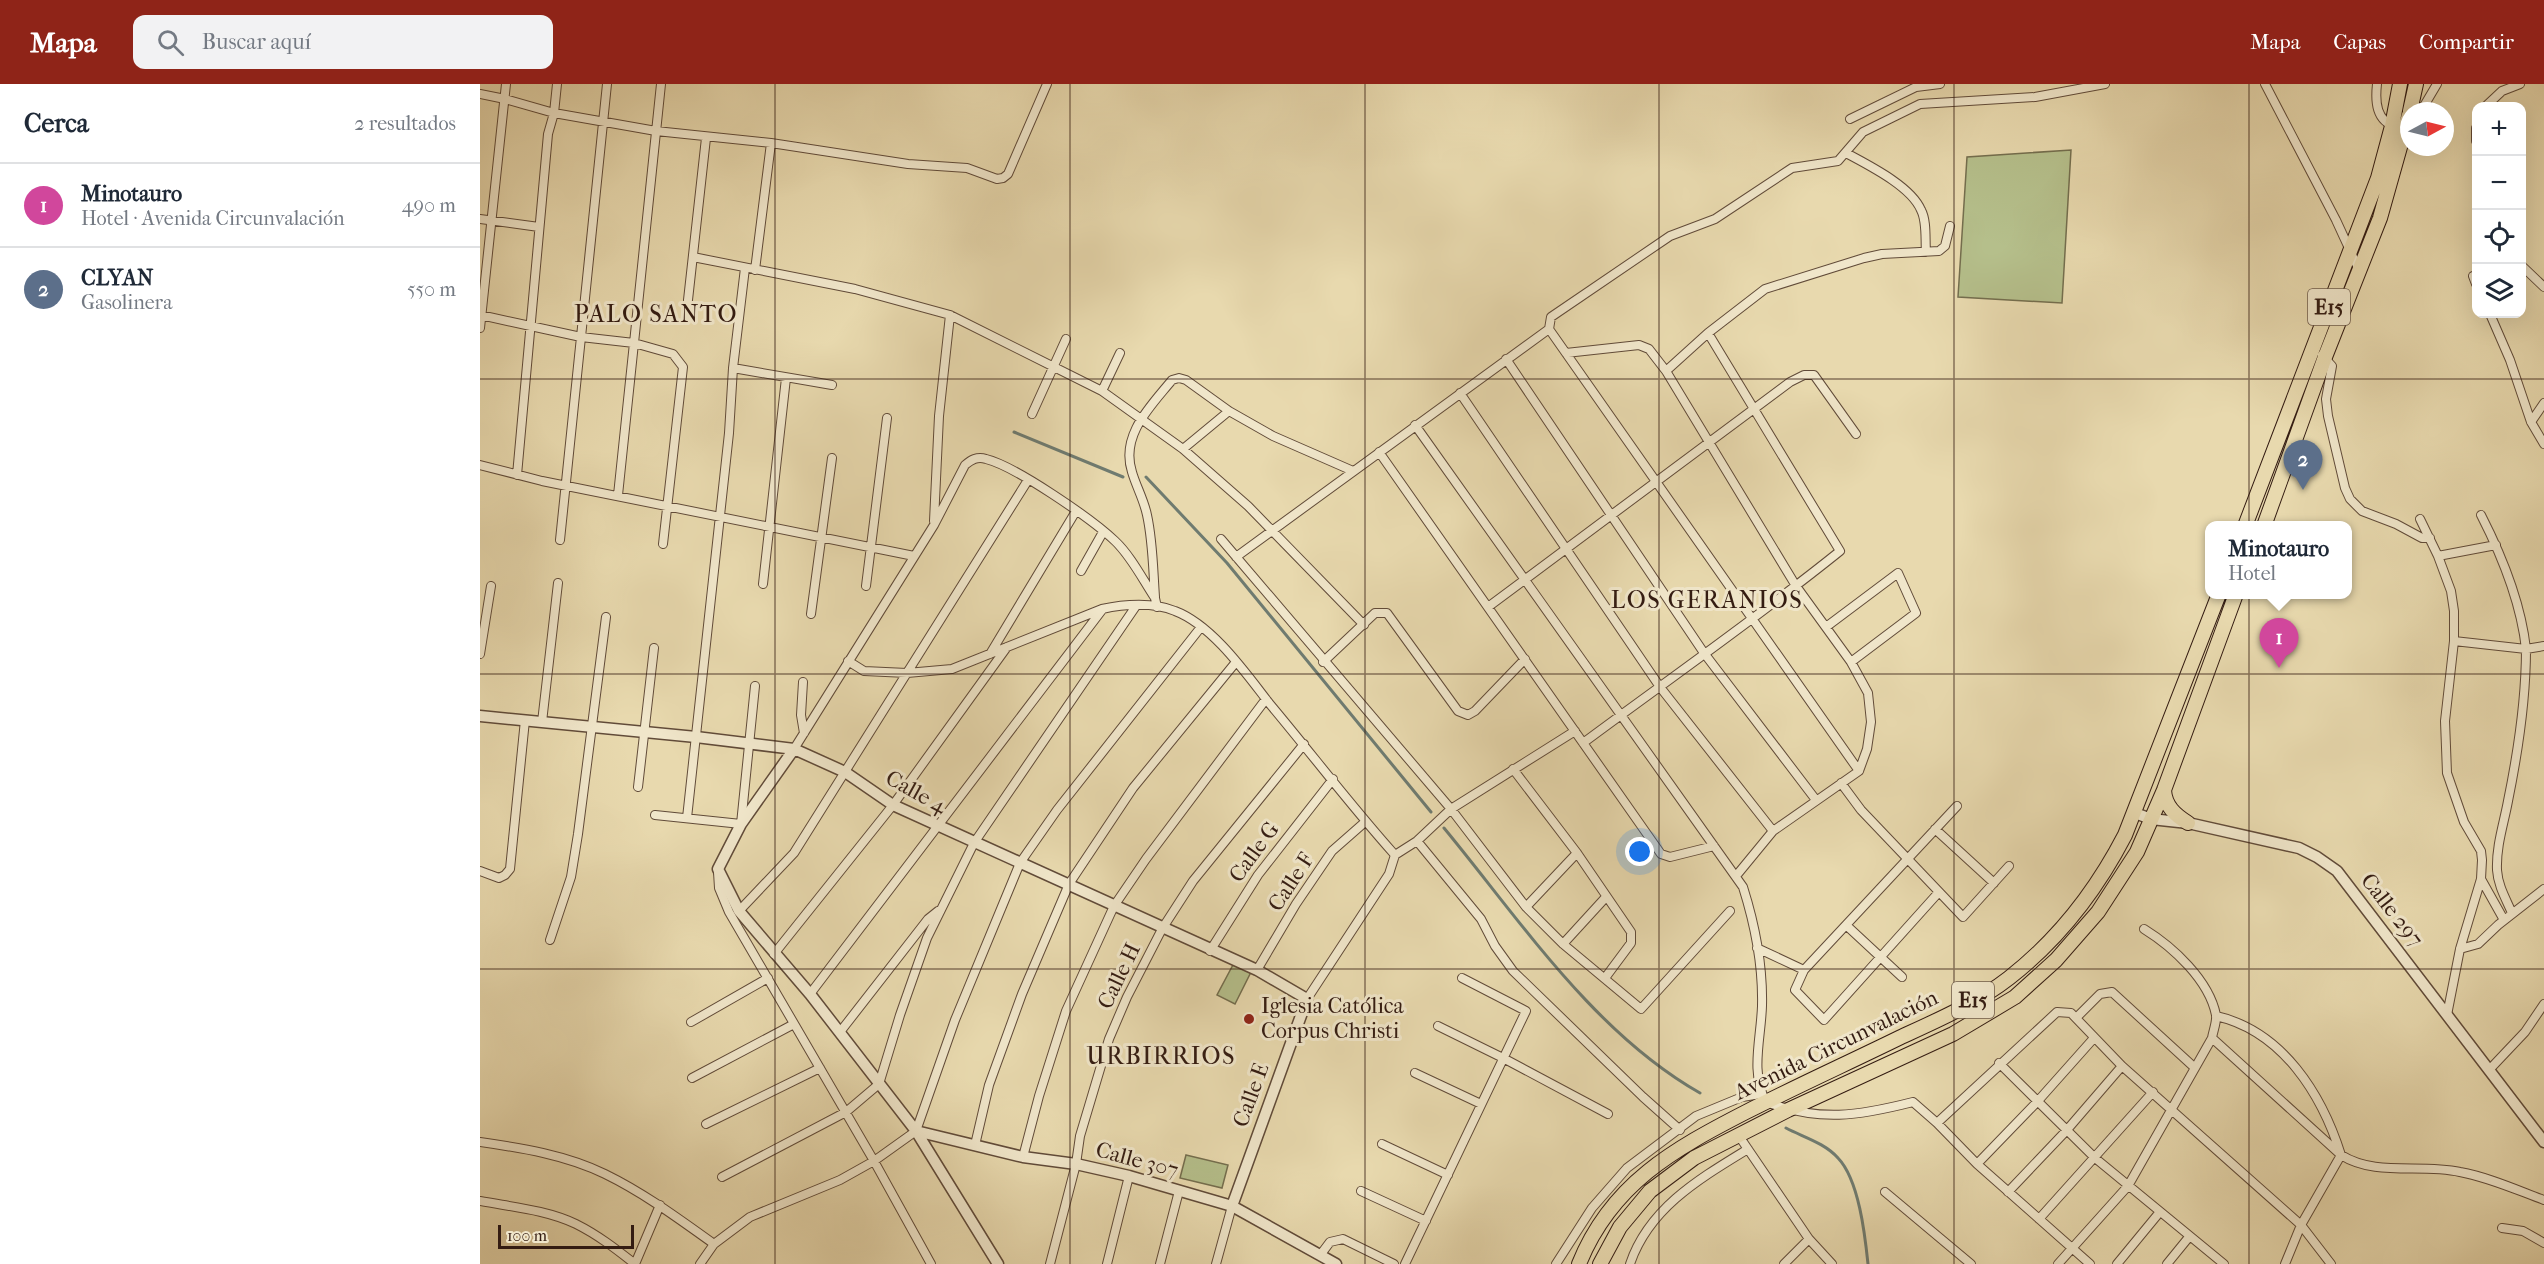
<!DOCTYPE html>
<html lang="es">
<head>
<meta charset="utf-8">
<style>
	body { margin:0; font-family:"IM FELL French Canon",serif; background:#f2f2f3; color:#1f2937 }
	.controls { position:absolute; right:18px; top:18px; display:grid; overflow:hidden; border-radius:12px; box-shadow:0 6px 24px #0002 }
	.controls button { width:54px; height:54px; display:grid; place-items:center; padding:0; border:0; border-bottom:2px solid #e0e1e3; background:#fff; color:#1f2937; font:30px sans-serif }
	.compass { position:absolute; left:1920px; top:18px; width:54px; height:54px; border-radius:50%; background:#fff; box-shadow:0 6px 24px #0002; rotate:83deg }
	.scale { position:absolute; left:18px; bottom:15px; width:136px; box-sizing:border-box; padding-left:6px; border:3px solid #341c12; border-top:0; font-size:16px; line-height:21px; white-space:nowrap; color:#341c12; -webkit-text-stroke:4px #f0e6ca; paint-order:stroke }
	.you { position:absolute; left:1160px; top:768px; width:21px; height:21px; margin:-15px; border:4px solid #fff; border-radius:50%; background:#1a73e8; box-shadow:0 0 0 9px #1a73e833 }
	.badge { display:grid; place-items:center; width:39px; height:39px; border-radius:50%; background:#8f2418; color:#fff; font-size:20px; font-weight:700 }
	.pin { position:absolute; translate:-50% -50px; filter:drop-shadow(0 2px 3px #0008) }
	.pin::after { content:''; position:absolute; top:32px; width:21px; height:18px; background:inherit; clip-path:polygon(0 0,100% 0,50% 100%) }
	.popup { position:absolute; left:1725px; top:437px; width:147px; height:78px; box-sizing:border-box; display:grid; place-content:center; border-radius:12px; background:#fff; filter:drop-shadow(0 2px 4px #0005); font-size:20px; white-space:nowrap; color:#747a83 }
	.popup b { font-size:22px; color:#1f2937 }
	.popup::after { content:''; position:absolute; left:50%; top:100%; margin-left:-12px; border:12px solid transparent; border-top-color:#fff }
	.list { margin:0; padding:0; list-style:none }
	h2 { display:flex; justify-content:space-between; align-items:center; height:78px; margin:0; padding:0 24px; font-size:26px }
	h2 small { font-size:20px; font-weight:400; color:#747a83 }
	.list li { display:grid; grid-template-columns:39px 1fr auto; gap:18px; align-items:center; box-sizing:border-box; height:84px; padding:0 24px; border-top:2px solid #e0e1e3 }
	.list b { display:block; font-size:22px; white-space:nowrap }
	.list p { margin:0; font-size:20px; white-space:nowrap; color:#747a83 }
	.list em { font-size:20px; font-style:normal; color:#747a83 }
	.icon { flex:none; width:33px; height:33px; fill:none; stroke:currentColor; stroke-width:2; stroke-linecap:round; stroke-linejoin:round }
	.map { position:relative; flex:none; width:2064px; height:1180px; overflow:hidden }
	header { display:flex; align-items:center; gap:36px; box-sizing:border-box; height:84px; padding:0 30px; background:#8f2418; color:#fff }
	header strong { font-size:28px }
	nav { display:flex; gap:33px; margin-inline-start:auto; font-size:21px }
	.search { width:420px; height:54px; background:#f2f2f3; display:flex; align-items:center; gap:15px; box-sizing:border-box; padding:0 21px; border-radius:12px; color:#747a83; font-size:22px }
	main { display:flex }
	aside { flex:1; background:#fff }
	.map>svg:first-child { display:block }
	.pitch { fill:#b5bf8b; stroke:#746e4e; stroke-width:1.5 }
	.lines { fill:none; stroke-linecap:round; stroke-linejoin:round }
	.stream { stroke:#6f7b70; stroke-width:3 }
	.minor-casing { stroke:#614b39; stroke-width:10 }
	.tertiary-casing { stroke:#614b39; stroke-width:13 }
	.trunk-casing { stroke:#341c12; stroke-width:16 }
	.minor { stroke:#f0e6ca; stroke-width:8 }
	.tertiary { stroke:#f0e6ca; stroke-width:10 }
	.trunk { stroke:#e8d9ae; stroke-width:14 }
	.grid { fill:none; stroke:#341c12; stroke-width:1.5; stroke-opacity:0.55 }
	.poi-dot { fill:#8f2418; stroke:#f0e6ca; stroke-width:2 }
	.labels { text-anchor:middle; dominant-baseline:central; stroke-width:6; stroke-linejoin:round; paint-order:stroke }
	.shield { fill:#f0e6ca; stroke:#6c5949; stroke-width:1.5 }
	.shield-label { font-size:21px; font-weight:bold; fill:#341c12 }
	.street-label { font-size:22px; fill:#341c12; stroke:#f0e6ca }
	.poi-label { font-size:22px; fill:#341c12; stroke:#f0e6ca; text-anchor:start }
	.neighbourhood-label { font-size:24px; letter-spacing:1.5px; fill:#341c12; stroke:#f0e6ca }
</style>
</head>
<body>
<header>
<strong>Mapa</strong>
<div class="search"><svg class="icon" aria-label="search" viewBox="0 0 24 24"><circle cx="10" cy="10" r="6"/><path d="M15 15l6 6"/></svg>Buscar aquí</div>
<nav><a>Mapa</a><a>Capas</a><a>Compartir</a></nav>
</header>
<main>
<aside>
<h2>Cerca<small>2 resultados</small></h2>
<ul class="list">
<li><span class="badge" style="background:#d1479c">1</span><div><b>Minotauro</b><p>Hotel · Avenida Circunvalación</p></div><em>490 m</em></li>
<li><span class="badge" style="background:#5c6f8a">2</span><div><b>CLYAN</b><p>Gasolinera</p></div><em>550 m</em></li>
</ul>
</aside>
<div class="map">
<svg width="2064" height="1180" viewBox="0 0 2064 1180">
	<rect width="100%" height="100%" fill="#e8d9ae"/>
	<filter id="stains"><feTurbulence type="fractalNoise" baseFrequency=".00333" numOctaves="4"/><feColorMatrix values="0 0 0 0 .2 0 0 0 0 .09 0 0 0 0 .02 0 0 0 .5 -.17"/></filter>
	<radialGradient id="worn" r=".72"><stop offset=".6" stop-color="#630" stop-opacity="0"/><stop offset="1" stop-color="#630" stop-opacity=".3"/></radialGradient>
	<path class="pitch" d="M1591,66L1582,219L1478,213L1487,73Z
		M754,879L771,888L755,920L737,911Z
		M706,1071L748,1081L742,1104L700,1094Z"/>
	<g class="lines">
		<path class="stream" d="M534,348L643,393
			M666,393L747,479L951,728
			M964,744C1040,836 1114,949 1220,1009
			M1306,1044C1323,1053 1345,1059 1358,1074C1379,1096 1385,1151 1388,1180"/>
		<g class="minor-casing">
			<path id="minor" d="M127,0L101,253L154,259L138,411
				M181,0L154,259L193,270L203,283L183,460
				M1785,0L1856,136L1879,186
				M1897,0C1895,18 1896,37 1916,43
				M0,10L25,15L74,29L176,47L291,59L428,80L487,84L517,95L523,94L528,90L567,0
				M2006,22L2022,7L2040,0
				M1941,27L1957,0
				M1370,35L1436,3L1460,0
				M1996,44V57
				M1366,69C1388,81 1431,102 1441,126C1447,137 1445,155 1446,168
				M0,135L59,143
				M213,173L375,205L470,231L622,307L703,365L768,422L884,541
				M2042,182L2064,203
				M275,186L291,59
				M1993,192L1996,200
				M208,216L226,54
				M2010,230L2030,276L2051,338L2064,360
				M0,231L101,253L80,456
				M0,244L26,0
				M1069,245L1071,233L1190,152L1235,135L1312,84L1358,77L1383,48L1440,20L1555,13L1625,0
				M1086,269L1159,261L1169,265L1186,287L1316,502L1371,578L1388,609L1391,638L1387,665L1379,687
				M1842,271L1852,282L1846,315L1848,332L1865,404L1870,415L1882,427L1916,440L1942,454H1950
				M1026,275L1224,569L1336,716
				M253,284L265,184
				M1186,287L1228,249L1285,205L1384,174L1402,170L1459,167L1465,162L1470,142
				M622,307L640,269
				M980,309L1180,603L1293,747
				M552,330L586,255
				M2051,338L2064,319
				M935,341L1263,803C1275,841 1283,882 1282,922C1281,955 1270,988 1286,1018C1340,1038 1378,1032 1433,1018L1457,1039L1497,1080L1610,1180
				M703,365L749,327
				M899,368L1181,770L1190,773L1234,762
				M0,381L62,397L434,472
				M37,391L68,50L74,29L77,0
				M1940,435L1958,472L1971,507L1974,527V557L1965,637L1967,689L1984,738L2001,767L2002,776L2001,795L1980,865L1967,931
				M454,437L459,332L470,231
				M741,455L971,725L1046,823L1083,860L1161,925L1250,827
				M1958,472L2016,461
				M756,473L1069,245L1379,687L1293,747L1256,792
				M601,487L623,448
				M283,500L306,294
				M386,502L407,334
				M675,513C673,486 673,458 667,431C664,416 656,402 652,388C640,351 671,322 692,296L699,294L706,296L749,327L793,352L873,387
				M1008,523L1310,298L1324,291H1334L1376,350
				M331,530L352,374
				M1346,543L1418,489L1436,529L1371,578
				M1974,557L2046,565C2041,519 2022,472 2001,431
				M0,570L11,502
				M510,570L596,427
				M368,577L384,587L427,589L472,585L622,525C644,520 674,518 695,527C732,541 765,588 789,619C831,669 871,722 915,771
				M843,578L895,529H907L978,627L988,631L995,627L1045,575
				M323,598L321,631L324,649
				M62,638L78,499
				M1103,659C1189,595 1277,534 1360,467L1228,249
				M314,665L454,441L485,381C491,376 497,372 506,375C535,382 612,435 635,457C651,472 663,496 675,514L677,523
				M1033,685L1097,769L1151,848V859L1125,894
				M1361,699L1381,726L1483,833L1529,782
				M158,703L174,564
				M175,731L261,740L275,602
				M207,734L249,349L253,284L352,301
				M1455,745L1514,799
				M937,757L1001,835L1015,862L1033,887L1163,1013L1200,1046
				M915,771L937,757L971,725L1095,647
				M0,787L19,794L25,791L30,785L45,636
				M238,788L239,804L249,828L394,1077L451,1180
				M2001,795L2024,836
				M1046,823L1097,769
				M259,827L314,769L548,396
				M2032,829C2026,815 2018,802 2017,786C2016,762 2024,739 2028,717C2038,668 2046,615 2046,565L2064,562
				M1366,841L1422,893
				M70,856L91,793L98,750L126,533
				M1083,860L1126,813
				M1277,864L1324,886L1477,722
				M1980,865L1998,860L2018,841L2064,805
				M730,867L778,791L853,695
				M294,870L413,721L527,563
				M777,886L816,820L852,767L885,738
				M1324,886L1315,906L1344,936L1459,808
				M330,910L622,526
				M827,915L909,790L915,771
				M1736,932C1803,947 1842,1011 1861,1071C1896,1093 1940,1079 1980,1088C2008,1093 2037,1106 2064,1116
				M1596,934L1620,910L1632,908L1715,984
				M211,938L288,894
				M958,942L1023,974L1128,1030
				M360,948L448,835L458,827
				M1732,954L1861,1071L1821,1141L1805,1180
				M1519,979L1615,1074L1744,1180
				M2009,986L2045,948L2064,920
				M935,989L1001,1020
				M212,994L314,940
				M1457,1039L1577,928L1591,929L1642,982L1821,1141L1851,1180
				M226,1040L340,984
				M1259,1052L1329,1155L1352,1180
				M0,1058C42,1064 86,1071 125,1090C164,1109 199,1135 234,1160
				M902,1060L968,1091
				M495,1061L509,1001L542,910L589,800L653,704L756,578
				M543,1073L559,1012L586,927L634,822L666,775L786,615
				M1497,1080L1557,1018L1614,954
				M242,1093L366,1028L399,1000L420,931L447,854L494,759L656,522
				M881,1107L946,1137
				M1405,1108L1491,1180
				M1528,1108L1586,1047L1642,982
				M0,1117C32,1123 67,1126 96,1140C118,1151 136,1165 155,1180
				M1559,1135L1673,1008
				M2022,1144L2043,1147L2064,1159
				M841,1170L850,1158L863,1155L914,1180
				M155,1180L180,1121
				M220,1180L234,1160L270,1133L360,1096L394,1077L436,1047L475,936L540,779L577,726L721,543
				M570,1180L596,1080L600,1052L629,955L647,913L682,845L713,797L824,660
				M627,1180L649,1092
				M680,1180L699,1107
				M736,1180L752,1122
				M925,1180L1046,927L982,894
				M1076,1180L1112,1124L1147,1084L1216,1032L1262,1013L1281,1010
				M1150,1180C1169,1124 1219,1095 1268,1065
				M1304,1180L1329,1155
				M1578,1180L1648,1102L1732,954C1733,947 1737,938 1736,931C1729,896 1693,863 1664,845
				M1637,1180L1679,1129
				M1687,1180L1709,1153"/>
		</g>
		<g class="tertiary-casing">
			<path id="tertiary" d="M0,632L216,653L314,665L365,688L413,721L777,886L827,915L752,1122
				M314,665L261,740L238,785L259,827L330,910L436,1047L518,1180
				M1655,729L1671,735L1708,739L1819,764L1837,773L1857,787L2064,1058
				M436,1047L543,1073L596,1080L649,1092L752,1122L856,1180"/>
		</g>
		<g class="trunk-casing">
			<path id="trunk" d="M1930,27L1936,0
				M1765,442L1898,94L1912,42L1920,0
				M1784,442L1845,273L1900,134L1929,31
				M1684,706C1685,722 1695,731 1708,739
				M1099,1180C1131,1100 1194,1065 1266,1028C1317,1002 1370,978 1421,953C1458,936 1497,919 1529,894C1579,855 1616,807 1645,751L1739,510
				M1120,1180L1140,1143L1170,1107L1214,1074L1308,1026L1473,950L1535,913L1576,876L1618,828L1657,768L1684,706L1756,510"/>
		</g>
		<use href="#minor" class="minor"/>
		<use href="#tertiary" class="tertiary"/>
		<use href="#trunk" class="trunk"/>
	</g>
	<path class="grid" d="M295,0V1180M590,0V1180M885,0V1180M1179,0V1180M1474,0V1180M1769,0V1180M0,295H2064M0,590H2064M0,885H2064"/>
	<circle class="poi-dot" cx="769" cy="935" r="6"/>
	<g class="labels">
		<g class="shield">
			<rect x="1828" y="205" width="42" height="36" rx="4.5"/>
			<rect x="1472" y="898" width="42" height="36" rx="4.5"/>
		</g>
		<g class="shield-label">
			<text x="1849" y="223">E15</text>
			<text x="1493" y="916">E15</text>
		</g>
		<g class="street-label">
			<text transform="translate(436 708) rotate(29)">Calle 4</text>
			<text transform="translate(774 768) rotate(-54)">Calle G</text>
			<text transform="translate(811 798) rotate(-57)">Calle F</text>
			<text transform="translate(1912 826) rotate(52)">Calle 297</text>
			<text transform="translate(639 892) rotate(-64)">Calle H</text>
			<text transform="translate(1356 961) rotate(-26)">Avenida Circunvalación</text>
			<text transform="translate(771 1011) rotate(-70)">Calle E</text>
			<text transform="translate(657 1076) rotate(15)">Calle 307</text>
		</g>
		<g class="poi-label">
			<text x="781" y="922">Iglesia Católica<tspan x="781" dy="25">Corpus Christi</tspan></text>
		</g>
		<g class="neighbourhood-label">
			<text x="176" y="230">PALO SANTO</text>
			<text x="1227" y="516">LOS GERANIOS</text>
			<text x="681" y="972">URBIRRIOS</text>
		</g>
	</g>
	<rect width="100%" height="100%" filter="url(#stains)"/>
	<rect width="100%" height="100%" fill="url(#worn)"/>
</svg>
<div class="controls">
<button>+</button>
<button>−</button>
<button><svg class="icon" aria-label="locate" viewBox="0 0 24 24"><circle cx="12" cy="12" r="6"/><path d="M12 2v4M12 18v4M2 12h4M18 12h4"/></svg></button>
<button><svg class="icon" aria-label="layers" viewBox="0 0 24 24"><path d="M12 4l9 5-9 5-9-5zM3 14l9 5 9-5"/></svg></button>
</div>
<svg class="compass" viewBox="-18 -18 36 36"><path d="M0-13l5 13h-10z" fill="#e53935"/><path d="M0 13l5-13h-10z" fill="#747a83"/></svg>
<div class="scale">100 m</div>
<div class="you"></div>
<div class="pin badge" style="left:1799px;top:584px;background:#d1479c">1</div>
<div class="popup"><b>Minotauro</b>Hotel</div>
<div class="pin badge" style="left:1823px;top:406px;background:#5c6f8a">2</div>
</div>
</main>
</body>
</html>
